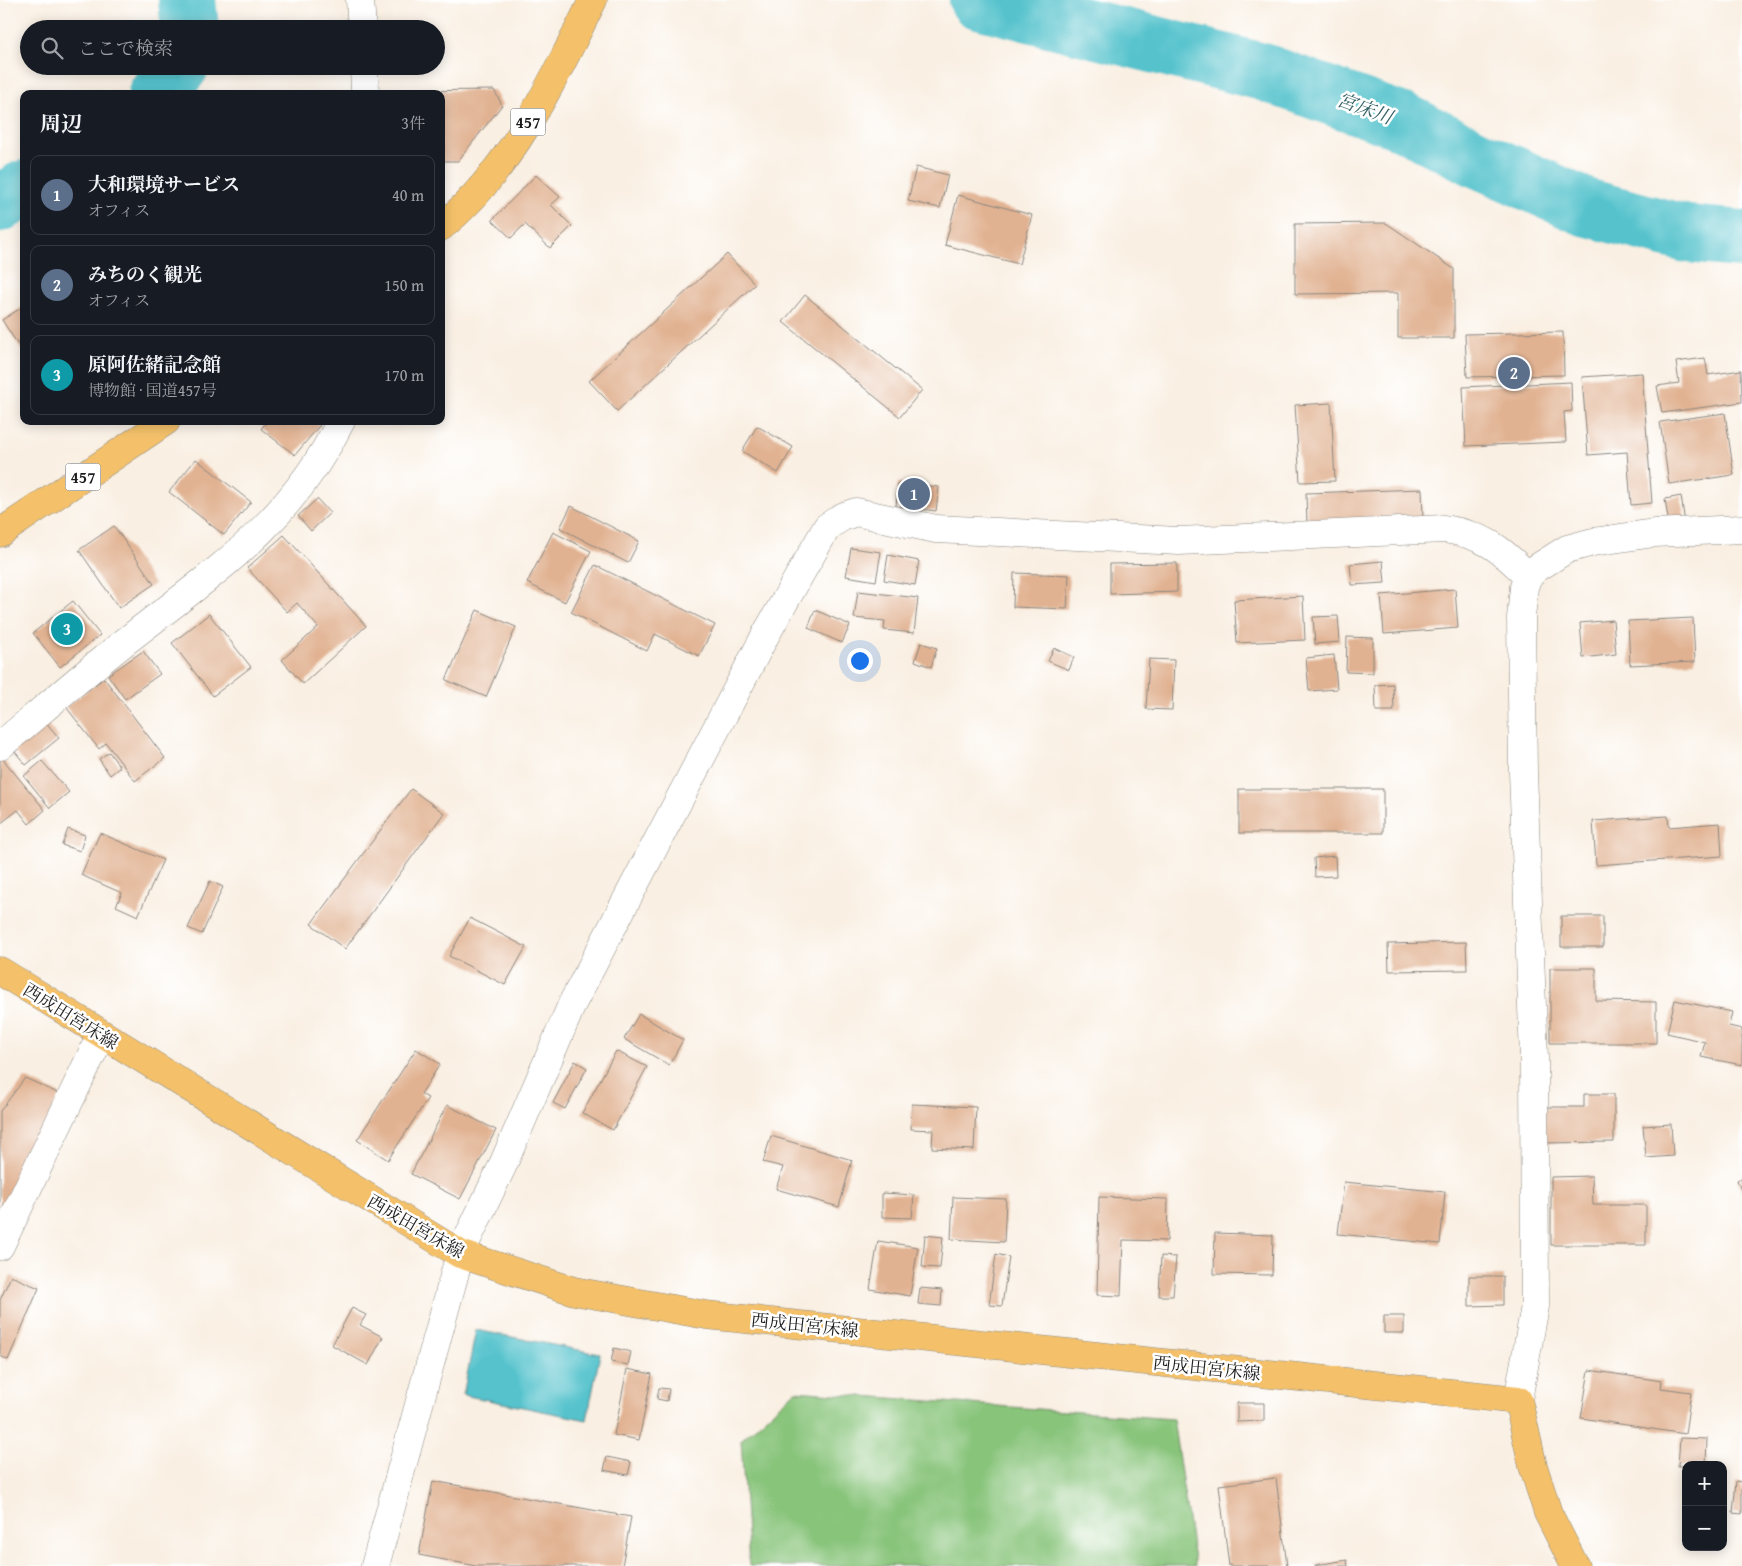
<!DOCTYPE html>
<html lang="ja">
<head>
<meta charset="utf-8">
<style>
	body { margin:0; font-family:"Gentium Book Plus","Noto Serif JP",serif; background:#20242c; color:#f1f3f6 }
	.controls { position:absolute; right:15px; bottom:15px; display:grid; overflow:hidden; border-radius:10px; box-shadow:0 2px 12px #0003 }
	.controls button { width:45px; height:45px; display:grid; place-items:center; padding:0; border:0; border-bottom:1px solid #363941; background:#171b24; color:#f1f3f6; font:25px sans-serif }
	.you { position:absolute; left:859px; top:660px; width:18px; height:18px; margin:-12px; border:4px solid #fff; border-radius:50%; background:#1a73e8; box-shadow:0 0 0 8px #1a73e833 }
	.badge { display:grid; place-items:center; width:32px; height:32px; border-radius:50%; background:#c8321e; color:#fff; font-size:16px; font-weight:700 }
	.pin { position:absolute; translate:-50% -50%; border:2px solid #fff; box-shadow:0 1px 5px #0006 }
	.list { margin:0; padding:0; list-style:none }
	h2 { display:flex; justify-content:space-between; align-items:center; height:65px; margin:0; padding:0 20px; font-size:21px }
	h2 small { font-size:16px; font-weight:400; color:#9ea1a6 }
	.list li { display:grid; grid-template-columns:32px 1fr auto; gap:15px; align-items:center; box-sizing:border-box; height:80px; margin:0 10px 10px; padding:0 10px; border:1px solid #363941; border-radius:10px }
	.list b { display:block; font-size:19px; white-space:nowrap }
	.list p { margin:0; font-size:16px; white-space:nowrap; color:#9ea1a6 }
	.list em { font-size:16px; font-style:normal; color:#9ea1a6 }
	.icon { flex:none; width:28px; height:28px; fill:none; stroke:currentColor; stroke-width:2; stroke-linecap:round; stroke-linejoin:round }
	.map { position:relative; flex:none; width:1742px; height:1566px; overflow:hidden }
	.search { position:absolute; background:#171b24; box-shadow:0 2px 12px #0003; left:20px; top:20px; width:425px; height:55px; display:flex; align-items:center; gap:12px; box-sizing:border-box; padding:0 18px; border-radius:28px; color:#9ea1a6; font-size:19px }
	.panel { position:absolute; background:#171b24; box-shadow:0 2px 12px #0003; left:20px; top:90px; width:425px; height:335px; border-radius:10px }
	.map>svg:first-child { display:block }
	.green { fill:#88c47a; stroke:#52704b }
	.water { fill:#54c2cc; stroke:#386f74 }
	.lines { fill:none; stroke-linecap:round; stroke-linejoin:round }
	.river { stroke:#54c2cc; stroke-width:58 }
	.building { fill:#e1b292 }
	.minor-casing { stroke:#8a867f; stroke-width:29 }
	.major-casing { stroke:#8a867f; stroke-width:29 }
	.highway-casing { stroke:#8a867f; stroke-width:29 }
	.minor { stroke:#fff; stroke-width:28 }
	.major { stroke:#f4c16a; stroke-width:28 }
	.highway { stroke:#f4c16a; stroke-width:28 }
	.labels { text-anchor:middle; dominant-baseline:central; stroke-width:5; stroke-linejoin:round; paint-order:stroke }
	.shield { fill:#fff; stroke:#606060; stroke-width:1 }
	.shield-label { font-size:16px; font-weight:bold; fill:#1c1c1c }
	.street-label { font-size:18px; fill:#1c1c1c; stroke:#fff }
	.water-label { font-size:19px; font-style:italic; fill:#325e62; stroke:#fff }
</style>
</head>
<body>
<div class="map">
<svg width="1742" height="1566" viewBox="0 0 1742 1566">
	<rect width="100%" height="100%" fill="#fff"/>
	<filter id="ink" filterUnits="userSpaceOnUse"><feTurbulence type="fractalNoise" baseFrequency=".02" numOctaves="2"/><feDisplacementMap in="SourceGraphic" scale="10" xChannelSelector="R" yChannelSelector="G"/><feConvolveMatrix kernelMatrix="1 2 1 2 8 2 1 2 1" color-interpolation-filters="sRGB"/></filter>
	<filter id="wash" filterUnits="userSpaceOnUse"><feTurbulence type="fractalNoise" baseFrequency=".0096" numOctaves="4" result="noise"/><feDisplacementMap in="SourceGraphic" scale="20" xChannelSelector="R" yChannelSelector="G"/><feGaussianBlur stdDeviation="1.12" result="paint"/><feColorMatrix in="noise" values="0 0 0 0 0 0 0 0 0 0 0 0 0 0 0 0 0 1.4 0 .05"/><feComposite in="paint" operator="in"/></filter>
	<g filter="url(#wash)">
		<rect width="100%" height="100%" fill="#f9efe2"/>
		<path class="green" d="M795,1391L1173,1419L1195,1566H749L741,1440Z"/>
		<path class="water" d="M476,1330L600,1354L587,1420L463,1395Z"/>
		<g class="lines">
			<path class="river" d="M187,0L190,29
				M978,0L1263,72L1406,123L1478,159L1585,207L1687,234L1742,239
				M157,94L180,66
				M0,203L24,189"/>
		</g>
		<g id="blocks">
			<path class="building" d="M494,90L502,105L458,161H441V94H405V91Z
				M916,167L948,175L940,208L908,201Z
				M536,175L560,197L551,205L572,226L550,248L525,224L511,238L492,220Z
				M958,195L1032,215L1019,264L945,245Z
				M1386,223L1454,269V338H1398V293L1295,294V224Z
				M727,254L755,284L617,411L589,381Z
				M805,295L922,390L900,417L783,322Z
				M24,306V354L2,320Z
				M1563,332L1564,375L1467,377L1465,334Z
				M1705,358L1708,375L1741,370L1742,402L1662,413L1657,386L1679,383L1676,362Z
				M1642,373L1652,503L1631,505L1627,452L1588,455L1582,377Z
				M1571,382L1572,411L1564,412L1566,442L1466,446L1463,387Z
				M1331,403L1335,481L1300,482L1295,405Z
				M1725,413L1734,475L1669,484L1660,422Z
				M267,421H315L320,425L295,455L261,429Z
				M757,426L793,447L778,473L742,451Z
				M196,459L251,502L224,535L169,492Z
				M898,483L939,487L936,511L896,506Z
				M1422,489L1423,521L1307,524L1306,493Z
				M1681,496L1685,523L1669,525L1665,499Z
				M317,499L330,513L311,531L298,516Z
				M571,506L639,541L628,563L560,528Z
				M114,526L154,584L119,608L79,550Z
				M553,532L591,551L565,602L527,583Z
				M284,535L366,626L303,684L282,660L318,627L297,603L287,612L247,568Z
				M851,548L881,552L876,581L846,576Z
				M888,555L919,561L915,585L884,580Z
				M1383,561L1385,583L1352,585L1350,564Z
				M1177,563V592L1110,594V564Z
				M595,565L715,625L699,656L655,634L647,651L571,612Z
				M1014,573L1069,575L1067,609L1013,607Z
				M1455,589L1458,628L1384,634L1381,595Z
				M858,591L918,598L914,633L884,630L885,621L854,618Z
				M1303,596L1305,640L1237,643L1234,600Z
				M73,601L100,635L60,667L33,633Z
				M477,610L516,627L486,697L446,680Z
				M815,610L850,625L842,643L808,628Z
				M209,614L251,667L213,696L172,643Z
				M1338,616L1340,642L1315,644L1313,617Z
				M1693,618L1695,662L1630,665L1628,621Z
				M1613,620L1616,654L1583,658L1580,623Z
				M1347,637L1373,638V673L1346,672Z
				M921,643L937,648L931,667L915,661Z
				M1054,648L1074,657L1069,670L1048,661Z
				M143,651L160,674L125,699L108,675Z
				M1334,655L1337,689L1309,691L1306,658Z
				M1149,659L1174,660L1172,710L1146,709Z
				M104,678L165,758L135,781L106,743L99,749L66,707Z
				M1393,684L1394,711H1376L1375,685Z
				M44,720L59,738L26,765L11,747Z
				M109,752L120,767L110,775L99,759Z
				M2,758L45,810L29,824L18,810L0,824V760Z
				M42,761L69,792L50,808L24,776Z
				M411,789L444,813L345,949L311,924Z
				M1239,789H1383V833H1239Z
				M1668,816L1669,827L1720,823L1722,856L1596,865L1593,821Z
				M68,829L85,835L80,851L62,845Z
				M100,833L163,860L138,916L116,906L122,893L81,875Z
				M1335,856L1336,876L1315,877L1314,858Z
				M210,881L223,887L202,934L188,928Z
				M1561,916H1603V947H1561Z
				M470,918L526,947L505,985L449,956Z
				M1466,942L1467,970L1389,971L1388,944Z
				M1550,968H1596V1001L1656,1002V1043H1550Z
				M1675,1000L1732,1012L1729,1026L1742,1029V1065L1701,1057L1705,1042L1667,1033Z
				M639,1014L683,1040L669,1065L624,1039Z
				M416,1049L440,1064L421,1094L428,1098L388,1160L357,1140Z
				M616,1051L647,1067L613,1130L582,1113Z
				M575,1061L587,1068L565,1109L553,1103Z
				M25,1078L60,1094L0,1220V1111Z
				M1584,1094H1614V1142L1542,1143L1541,1107H1584Z
				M912,1104L976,1107L974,1150L932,1148L933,1130L911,1129Z
				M447,1105L496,1130L460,1199L411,1174Z
				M1671,1124L1673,1156L1646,1158L1643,1126Z
				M771,1136L852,1160L839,1207L776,1189L783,1167L763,1162Z
				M1592,1176L1593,1205H1646V1245H1551V1177Z
				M1742,1178V1193L1737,1180Z
				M1344,1182L1445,1192L1440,1244L1338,1234Z
				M882,1193L914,1195L912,1218L882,1217Z
				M953,1197L1006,1199L1004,1242L951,1239Z
				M1099,1197L1168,1199L1167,1241L1123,1240L1121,1296L1097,1295Z
				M1215,1233L1273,1235L1272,1275L1214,1274Z
				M925,1235L943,1237L940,1268L922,1267Z
				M878,1241L918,1247L910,1296L870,1289Z
				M996,1254L1009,1257L1002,1306L989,1305Z
				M1161,1256L1176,1257L1173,1296H1159Z
				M11,1276L39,1288L8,1360L0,1356V1300Z
				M1469,1276H1503V1305L1469,1306Z
				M920,1288L942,1290L941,1306L918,1304Z
				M352,1308L366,1315L360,1325L383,1337L368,1365L332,1345Z
				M1384,1316H1404V1333H1384Z
				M614,1348L631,1352L628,1365L611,1362Z
				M627,1369L652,1374L639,1440L614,1435Z
				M1589,1370L1662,1381L1661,1388L1691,1392L1685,1434L1581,1418Z
				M659,1388L669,1389L667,1401L657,1399Z
				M1237,1403H1264V1421L1237,1422Z
				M1680,1438L1707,1439L1706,1465L1678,1466Z
				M607,1457L631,1462L628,1475L604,1470Z
				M1276,1478L1287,1566H1229L1219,1485Z
				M433,1481L631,1517L622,1566H476L419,1555Z
				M1736,1481L1742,1482V1514L1733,1513Z
				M1347,1560L1348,1566H1315V1565Z"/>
		</g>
	</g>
	<g filter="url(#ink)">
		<use href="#blocks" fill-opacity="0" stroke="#8a867f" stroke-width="1"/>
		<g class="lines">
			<g class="minor-casing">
				<path id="minor" d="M360,0L362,29
					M364,66L365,94
					M0,746C45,708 88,670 135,634C220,568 291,521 341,421
					M0,1246L101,1035
					M1518,1400L1535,1306L1534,1058L1523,772L1521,618L1524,587L1528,576L1537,568L1567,549L1593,542L1654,533L1742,529
					M375,1566L460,1254L502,1167L573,1002L766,634L827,527L842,517L856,512L936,529L1179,541L1444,529C1484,535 1500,548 1528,576"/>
			</g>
			<g class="major-casing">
				<path id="major" d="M0,971L460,1254L574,1291L706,1315L1518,1400L1533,1466L1548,1513L1575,1566"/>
			</g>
			<g class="highway-casing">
				<path id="highway" d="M441,227C511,171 554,79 593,0
					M0,533L166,421"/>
			</g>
			<use href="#minor" class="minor"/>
			<use href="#major" class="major"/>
			<use href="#highway" class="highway"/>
		</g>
	</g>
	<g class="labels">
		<g class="shield">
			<rect x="510.5" y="108.5" width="35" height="27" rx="4"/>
			<rect x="65.5" y="463.5" width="35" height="27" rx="4"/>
		</g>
		<g class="shield-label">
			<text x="528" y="122">457</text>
			<text x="83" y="477">457</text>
		</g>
		<g class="street-label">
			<text transform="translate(71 1016) rotate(32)">西成田宮床線</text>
			<text transform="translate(416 1226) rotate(30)">西成田宮床線</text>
			<text transform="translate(805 1325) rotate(6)">西成田宮床線</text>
			<text transform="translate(1207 1368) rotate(6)">西成田宮床線</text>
		</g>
		<g class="water-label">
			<text transform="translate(1365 108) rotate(20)">宮床川</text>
		</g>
	</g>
</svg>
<div class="controls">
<button>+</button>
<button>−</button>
</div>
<div class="you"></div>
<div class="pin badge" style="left:914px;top:494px;background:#5c6f8a">1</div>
<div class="pin badge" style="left:1514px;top:373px;background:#5c6f8a">2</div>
<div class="pin badge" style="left:67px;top:629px;background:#0f9aa8">3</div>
<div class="search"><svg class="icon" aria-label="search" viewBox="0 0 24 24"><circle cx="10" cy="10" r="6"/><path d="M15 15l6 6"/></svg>ここで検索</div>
<section class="panel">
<h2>周辺<small>3件</small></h2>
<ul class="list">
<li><span class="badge" style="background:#5c6f8a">1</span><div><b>大和環境サービス</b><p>オフィス</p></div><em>40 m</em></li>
<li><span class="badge" style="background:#5c6f8a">2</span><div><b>みちのく観光</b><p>オフィス</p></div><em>150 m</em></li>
<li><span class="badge" style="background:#0f9aa8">3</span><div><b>原阿佐緒記念館</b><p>博物館 · 国道457号</p></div><em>170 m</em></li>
</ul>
</section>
</div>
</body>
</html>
